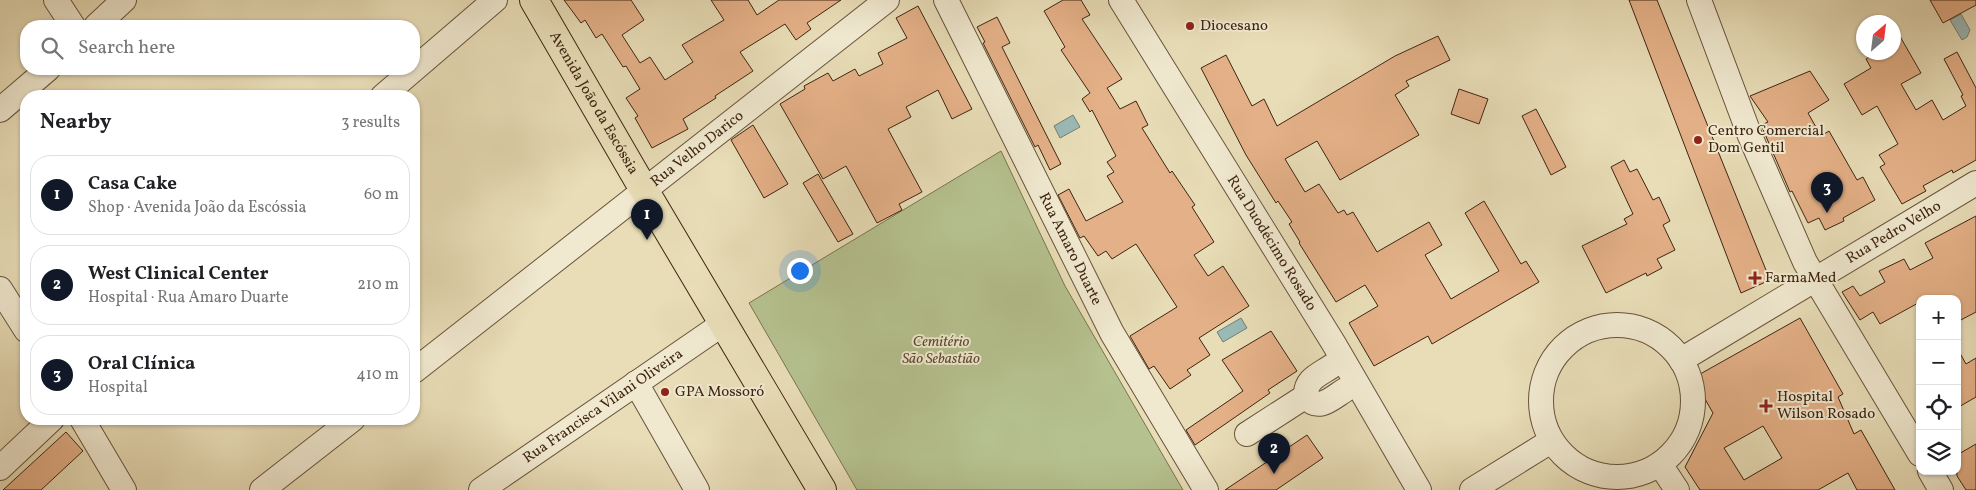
<!DOCTYPE html>
<html lang="en">
<head>
<meta charset="utf-8">
<style>
	body { margin:0; font-family:Vollkorn,serif; background:#f2f2f2; color:#202124 }
	.controls { position:absolute; right:15px; bottom:15px; display:grid; overflow:hidden; border-radius:10px; box-shadow:0 1px 4px #0004 }
	.controls button { width:45px; height:45px; display:grid; place-items:center; padding:0; border:0; border-bottom:1px solid #e0e0e0; background:#fff; color:#202124; font:25px sans-serif }
	.compass { position:absolute; left:1856px; top:15px; width:45px; height:45px; border-radius:50%; background:#fff; box-shadow:0 1px 4px #0004; rotate:28deg }
	.you { position:absolute; left:799px; top:270px; width:18px; height:18px; margin:-12px; border:4px solid #fff; border-radius:50%; background:#1a73e8; box-shadow:0 0 0 8px #1a73e833 }
	.badge { display:grid; place-items:center; width:32px; height:32px; border-radius:50%; background:#111827; color:#fff; font-size:16px; font-weight:700 }
	.pin { position:absolute; translate:-50% -41px; filter:drop-shadow(0 1px 2px #0008) }
	.pin::after { content:''; position:absolute; top:26px; width:18px; height:15px; background:inherit; clip-path:polygon(0 0,100% 0,50% 100%) }
	.list { margin:0; padding:0; list-style:none }
	h2 { display:flex; justify-content:space-between; align-items:center; height:65px; margin:0; padding:0 20px; font-size:21px }
	h2 small { font-size:16px; font-weight:400; color:#757577 }
	.list li { display:grid; grid-template-columns:32px 1fr auto; gap:15px; align-items:center; box-sizing:border-box; height:80px; margin:0 10px 10px; padding:0 10px; border:1px solid #e0e0e0; border-radius:20px }
	.list b { display:block; font-size:19px; white-space:nowrap }
	.list p { margin:0; font-size:16px; white-space:nowrap; color:#757577 }
	.list em { font-size:16px; font-style:normal; color:#757577 }
	.icon { flex:none; width:28px; height:28px; fill:none; stroke:currentColor; stroke-width:2; stroke-linecap:round; stroke-linejoin:round }
	.map { position:relative; flex:none; width:1976px; height:490px; overflow:hidden }
	.search { position:absolute; background:#fff; box-shadow:0 1px 4px #0004; left:20px; top:20px; width:400px; height:55px; display:flex; align-items:center; gap:12px; box-sizing:border-box; padding:0 18px; border-radius:20px; color:#757577; font-size:19px }
	.panel { position:absolute; background:#fff; box-shadow:0 1px 4px #0004; left:20px; top:90px; width:400px; height:335px; border-radius:20px }
	.map>svg:first-child { display:block }
	.green { fill:#b5c18f; stroke:#7a7350 }
	.water { fill:#9abab7; stroke:#757e75 }
	.building { fill:#e4b087; stroke:#3e2512; fill-rule:evenodd }
	.lines { fill:none; stroke-linecap:round; stroke-linejoin:round }
	.minor-casing { stroke:#68533b; stroke-width:26 }
	.major-casing { stroke:#3e2512; stroke-width:30 }
	.minor { stroke:#f0e9d0; stroke-width:24 }
	.major { stroke:#e8ddb7; stroke-width:28 }
	.poi-dot { fill:#8f2418; stroke:#f0e9d0; stroke-width:2 }
	.labels { text-anchor:middle; dominant-baseline:central; stroke-width:4; stroke-linejoin:round; paint-order:stroke }
	.poi-label { font-size:15px; fill:#3e2512; stroke:#f0e9d0; text-anchor:start }
	.street-label { font-size:15px; fill:#3e2512; stroke:#f0e9d0 }
	.park-label { font-size:15px; font-style:italic; fill:#5c4c31; stroke:#f0e9d0 }
</style>
</head>
<body>
<div class="map">
<svg width="1976" height="490" viewBox="0 0 1976 490">
	<rect width="100%" height="100%" fill="#e8ddb7"/>
	<filter id="stains"><feTurbulence type="fractalNoise" baseFrequency=".004" numOctaves="4"/><feColorMatrix values="0 0 0 0 .2 0 0 0 0 .09 0 0 0 0 .02 0 0 0 .5 -.17"/></filter>
	<radialGradient id="worn" r=".72"><stop offset=".6" stop-color="#630" stop-opacity="0"/><stop offset="1" stop-color="#630" stop-opacity=".3"/></radialGradient>
	<path class="green" d="M1001,151L1065,286L1183,490H857L749,303Z"/>
	<path class="water" d="M1961,14L1970,30L1967,37L1962,40L1950,20Z
		M1073,115L1080,127L1060,138L1054,126Z
		M1241,318L1247,328L1223,342L1217,332Z"/>
	<path class="building" d="M564,0H631L644,20L622,35L640,63L650,57L665,80L693,62L682,45L724,20L711,0H748L757,15L779,0H841L807,23L811,29L796,40L785,24L740,52L753,71L715,96L716,98L683,119L688,129L652,148L635,118L638,116L626,98L640,89L626,66L623,67L602,34L596,38L585,20L581,23Z
		M1063,0H1081L1090,15L1082,19L1122,79L1107,88L1120,109L1136,101L1148,125L1142,128L1170,173L1172,171L1195,205L1192,207L1214,242L1194,255L1208,276L1223,266L1249,306L1199,338L1210,355L1187,370L1191,375L1170,389L1154,366L1149,369L1130,336L1177,307L1136,244L1112,259L1106,251L1098,256L1084,236L1080,238L1058,195L1069,189L1086,221L1123,202L1107,176L1114,172L1107,162L1116,156L1092,110L1090,112L1082,99L1090,93L1061,50L1065,47L1044,11Z
		M1629,0H1657L1770,280L1741,293Z
		M1930,0H1976V5L1943,23Z
		M918,6L972,109L952,119L938,90L906,107L911,117L888,129L922,192L899,204L902,210L877,223L846,166L823,179L780,104L805,89L804,86L828,73L833,81L855,69L859,76L883,64L878,53L907,38L896,18Z
		M997,17L1010,43L1002,47L1061,164L1050,170L1038,145L1035,147L983,43L985,42L977,27Z
		M1894,26L1921,73L1901,84L1916,110L1932,100L1943,120L1966,106L1961,96L1963,95L1944,59L1957,52L1976,88V160L1953,173L1952,170L1923,186L1926,191L1902,204L1880,167L1885,164L1879,155L1898,144L1877,106L1862,115L1844,84L1871,68L1866,59L1878,52H1894Z
		M1438,36L1450,60L1406,81L1409,86L1395,95L1419,135L1340,180L1317,141L1285,159L1305,192L1319,184L1338,213L1344,210L1347,215L1353,212L1377,252L1429,222L1442,245L1425,255L1451,299L1499,271L1465,213L1484,201L1521,264L1526,261L1539,282L1432,344L1428,336L1374,366L1349,323L1378,306L1365,285L1336,302L1299,243L1300,242L1289,224L1292,222L1278,201L1276,203L1246,155L1201,68L1226,55L1252,106L1264,99L1277,126L1395,56Z
		M1810,71L1829,100L1808,113L1821,136L1829,131L1857,180L1863,177L1875,200L1843,218L1844,221L1825,230L1819,218L1808,223L1792,191L1790,192L1761,125L1768,122L1750,96Z
		M1459,89L1488,99L1479,124L1451,114Z
		M1536,109L1566,167L1551,175L1522,116Z
		M753,125L788,184L764,198L731,140Z
		M1624,160L1630,172L1637,169L1653,200L1659,197L1670,221L1663,225L1675,250L1657,259L1662,268L1647,276L1646,273L1606,293L1582,246L1627,224L1624,219L1633,214L1611,167Z
		M818,174L853,234L838,242L803,183Z
		M1976,216V312L1957,322V299H1920V302L1880,324L1873,312L1860,320L1842,292L1853,286L1860,296L1885,282L1879,271L1904,259L1910,270L1933,258L1925,243Z
		M1800,318L1843,394L1838,397L1854,434L1861,430L1895,490H1857L1848,473L1818,490H1700L1685,467L1713,413L1693,378ZM1763,426L1782,458L1744,480L1724,448Z
		M1271,331L1297,371L1268,390L1270,393L1195,445L1186,430L1243,391L1222,360Z
		M1957,348L1966,364L1976,358V397L1957,408Z
		M66,432L83,451L41,490H3Z
		M1307,435L1323,458L1276,490H1225Z
		M1976,444V490H1966L1957,476V455Z"/>
	<g class="lines">
		<g class="minor-casing">
			<g id="minor">
				<path d="M56,0L73,26"/>
				<path id="s1" d="M946,0L1112,333L1206,490"/>
				<path id="s2" d="M1121,0L1334,344L1419,490"/>
				<path d="M1699,0L1750,136L1805,262L1920,454"/>
				<path d="M96,26L124,0"/>
				<path d="M383,96L495,0"/>
				<path d="M0,110L48,69"/>
				<path d="M0,289L26,330"/>
				<circle cx="1617" cy="401" r="76"/>
				<path id="s3" d="M1681,360L1976,183"/>
				<path id="s4" d="M414,371L887,0"/>
				<path d="M636,383L697,490"/>
				<path d="M1306,396C1318,413 1332,398 1345,390"/>
				<path d="M82,419L124,490"/>
				<path d="M1247,434L1306,396C1305,379 1319,375 1332,366"/>
				<path d="M1660,464L1677,490"/>
				<path d="M0,468L52,419"/>
				<path d="M1930,471L1941,490"/>
				<path d="M262,490L353,419"/>
				<path id="s5" d="M481,490L724,323"/>
				<path d="M1472,490L1551,441"/>
			</g>
		</g>
		<g class="major-casing">
			<g id="major">
				<path id="s6" d="M534,0L640,183L822,490"/>
			</g>
		</g>
		<use href="#minor" class="minor"/>
		<use href="#major" class="major"/>
	</g>
	<g class="poi-dot">
		<circle cx="1190" cy="26" r="5"/>
		<circle cx="1698" cy="140" r="5"/>
		<path d="M1752.5 270.5h5v5h5v5h-5v5h-5v-5h-5v-5h5z"/>
		<circle cx="665" cy="392" r="5"/>
		<path d="M1763.5 398.5h5v5h5v5h-5v5h-5v-5h-5v-5h5z"/>
	</g>
	<g class="labels">
		<g class="poi-label">
			<text x="1200" y="26">Diocesano</text>
			<text x="1708" y="131">Centro Comercial<tspan x="1708" dy="17">Dom Gentil</tspan></text>
			<text x="1765" y="278">FarmaMed</text>
			<text x="675" y="392">GPA Mossoró</text>
			<text x="1777" y="397">Hospital<tspan x="1777" dy="17">Wilson Rosado</tspan></text>
		</g>
		<g class="street-label">
			<text stroke="none"><textPath href="#s6" startOffset="119">Avenida João da Escóssia</textPath></text>
			<text stroke="none"><textPath href="#s4" startOffset="360">Rua Velho Darico</textPath></text>
			<text stroke="none"><textPath href="#s3" startOffset="248">Rua Pedro Velho</textPath></text>
			<text stroke="none"><textPath href="#s2" startOffset="286">Rua Duodécimo Rosado</textPath></text>
			<text stroke="none"><textPath href="#s1" startOffset="278">Rua Amaro Duarte</textPath></text>
			<text stroke="none"><textPath href="#s5" startOffset="148">Rua Francisca Vilani Oliveira</textPath></text>
		</g>
		<g class="park-label">
			<text x="941" y="342">Cemitério<tspan x="941" dy="17">São Sebastião</tspan></text>
		</g>
	</g>
	<rect width="100%" height="100%" filter="url(#stains)"/>
	<rect width="100%" height="100%" fill="url(#worn)"/>
</svg>
<div class="controls">
<button>+</button>
<button>−</button>
<button><svg class="icon" aria-label="locate" viewBox="0 0 24 24"><circle cx="12" cy="12" r="6"/><path d="M12 2v4M12 18v4M2 12h4M18 12h4"/></svg></button>
<button><svg class="icon" aria-label="layers" viewBox="0 0 24 24"><path d="M12 4l9 5-9 5-9-5zM3 14l9 5 9-5"/></svg></button>
</div>
<svg class="compass" viewBox="-18 -18 36 36"><path d="M0-13l5 13h-10z" fill="#e53935"/><path d="M0 13l5-13h-10z" fill="#757577"/></svg>
<div class="you"></div>
<div class="pin badge" style="left:647px;top:240px">1</div>
<div class="pin badge" style="left:1274px;top:474px">2</div>
<div class="pin badge" style="left:1827px;top:213px">3</div>
<div class="search"><svg class="icon" aria-label="search" viewBox="0 0 24 24"><circle cx="10" cy="10" r="6"/><path d="M15 15l6 6"/></svg>Search here</div>
<section class="panel">
<h2>Nearby<small>3 results</small></h2>
<ul class="list">
<li><span class="badge">1</span><div><b>Casa Cake</b><p>Shop · Avenida João da Escóssia</p></div><em>60 m</em></li>
<li><span class="badge">2</span><div><b>West Clinical Center</b><p>Hospital · Rua Amaro Duarte</p></div><em>210 m</em></li>
<li><span class="badge">3</span><div><b>Oral Clínica</b><p>Hospital</p></div><em>410 m</em></li>
</ul>
</section>
</div>
</body>
</html>
